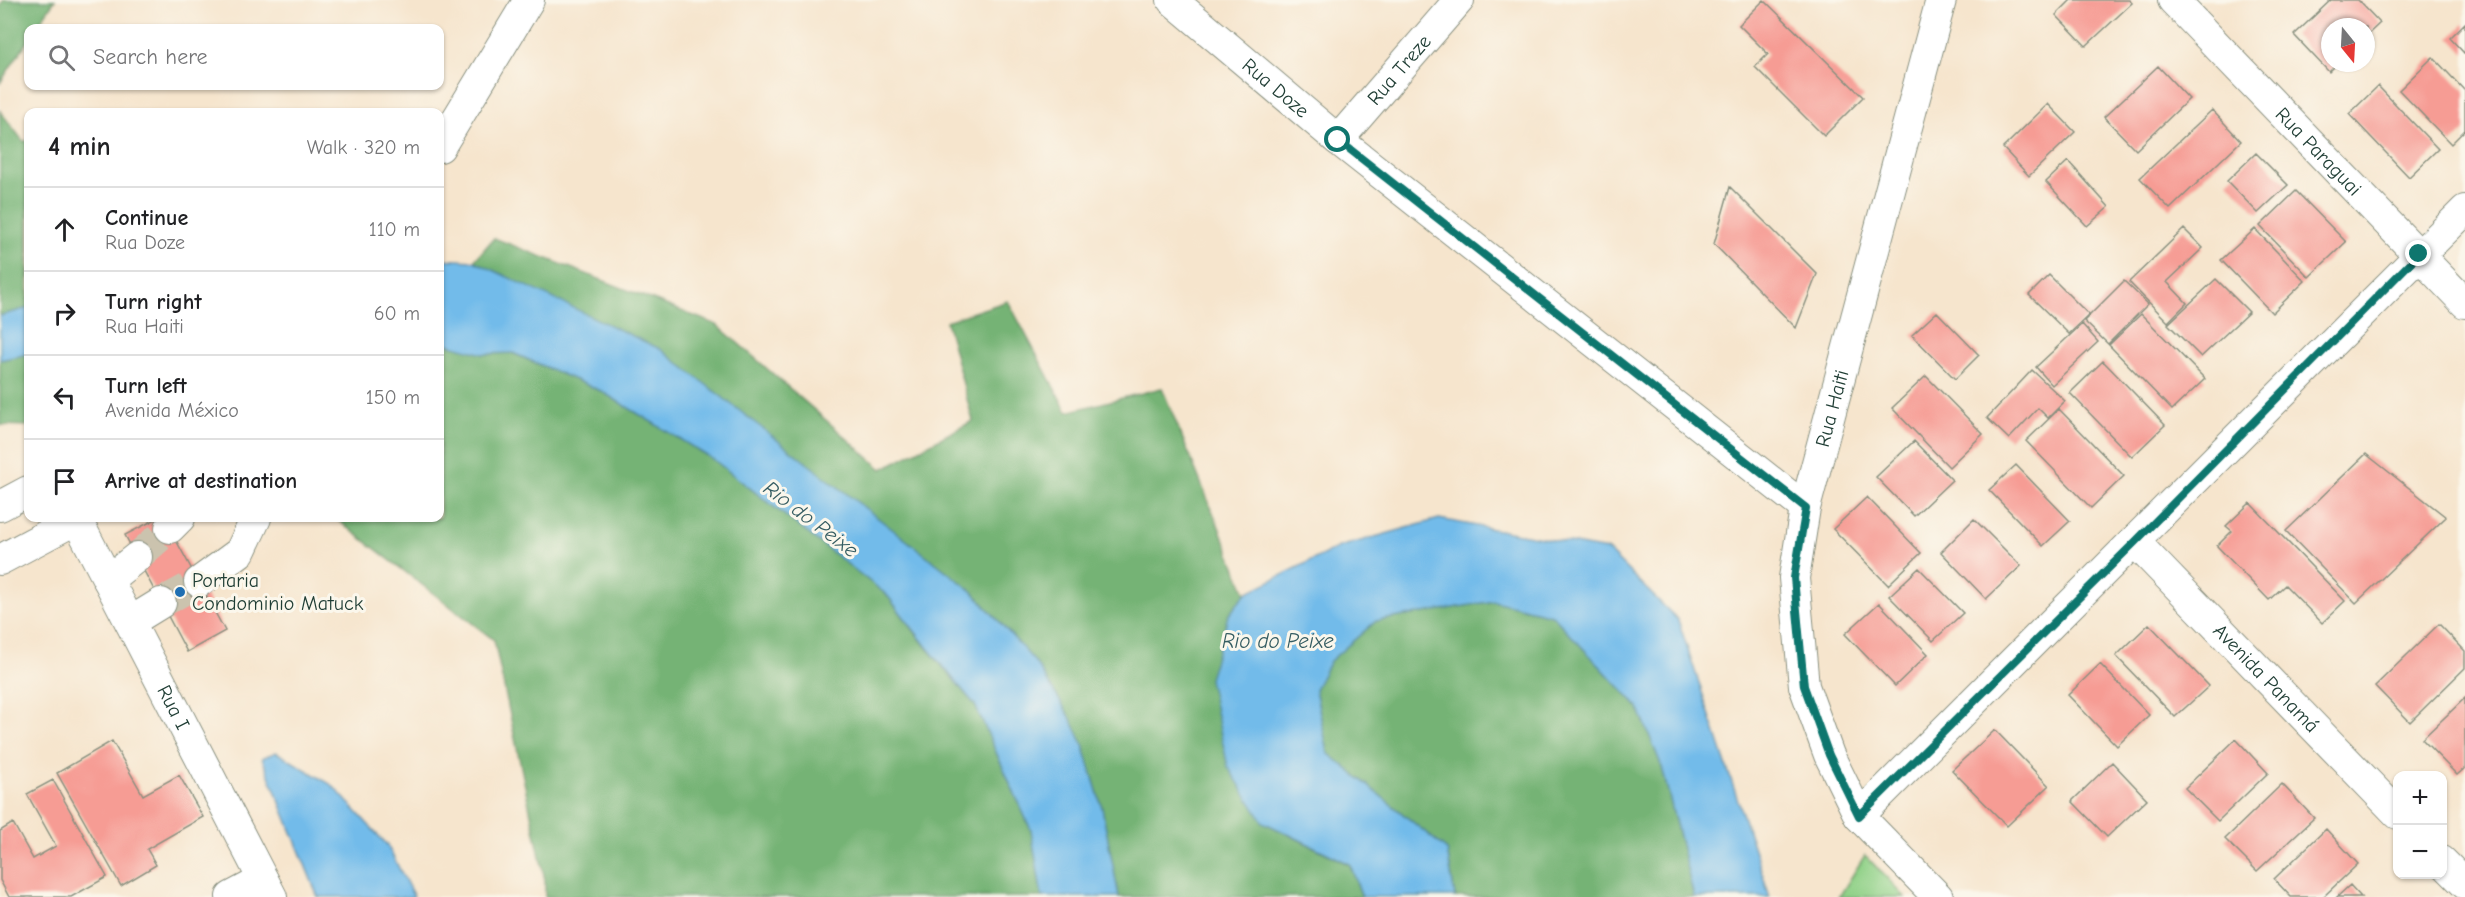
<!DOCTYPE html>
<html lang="en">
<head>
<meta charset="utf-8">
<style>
	body { margin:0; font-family:"Comic Neue",sans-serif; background:#f6f6f6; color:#202124 }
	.controls { position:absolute; right:18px; bottom:18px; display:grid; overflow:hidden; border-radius:12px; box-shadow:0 2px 4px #0004 }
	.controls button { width:54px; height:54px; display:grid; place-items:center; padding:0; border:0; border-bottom:2px solid #e0e0e0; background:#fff; color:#202124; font:30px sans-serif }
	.compass { position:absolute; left:2321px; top:18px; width:54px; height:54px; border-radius:50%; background:#fff; box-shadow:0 2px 4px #0004; rotate:162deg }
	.stop { position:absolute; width:18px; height:18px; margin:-14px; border:4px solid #0f766e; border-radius:50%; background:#fff }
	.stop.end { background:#0f766e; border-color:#fff; box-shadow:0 2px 6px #0008 }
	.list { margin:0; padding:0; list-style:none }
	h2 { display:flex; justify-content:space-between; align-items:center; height:78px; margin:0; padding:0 24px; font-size:26px }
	h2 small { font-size:20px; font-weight:400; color:#757577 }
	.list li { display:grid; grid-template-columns:39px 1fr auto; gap:18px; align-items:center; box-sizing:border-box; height:84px; padding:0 24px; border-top:2px solid #e0e0e0 }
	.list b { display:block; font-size:22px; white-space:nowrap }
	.list p { margin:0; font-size:20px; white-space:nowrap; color:#757577 }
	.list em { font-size:20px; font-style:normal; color:#757577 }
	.icon { flex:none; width:33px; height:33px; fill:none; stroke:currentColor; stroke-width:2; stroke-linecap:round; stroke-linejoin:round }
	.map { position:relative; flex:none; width:2465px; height:897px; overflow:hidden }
	.search { position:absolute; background:#fff; box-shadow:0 2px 4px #0004; left:24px; top:24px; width:420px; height:66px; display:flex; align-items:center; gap:15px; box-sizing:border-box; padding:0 21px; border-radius:12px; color:#757577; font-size:22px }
	.panel { position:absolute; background:#fff; box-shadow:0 2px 4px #0004; left:24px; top:108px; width:420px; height:414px; border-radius:12px }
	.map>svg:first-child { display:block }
	.green { fill:#91d188; stroke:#58875e; stroke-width:1.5 }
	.forest { fill:#74b374; stroke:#4a7854; stroke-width:1.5 }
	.water { fill:#72bbea; stroke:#487c8f; stroke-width:1.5 }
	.building { fill:#f69c94 }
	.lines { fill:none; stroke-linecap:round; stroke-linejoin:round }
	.minor-tunnel { stroke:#cbc3ae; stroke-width:30; stroke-dasharray:30 15; stroke-linecap:butt }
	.minor-casing { stroke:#8a9180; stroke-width:32 }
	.minor { stroke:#fff; stroke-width:30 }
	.route { stroke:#0f766e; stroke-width:8 }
	.poi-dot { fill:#1f6fb2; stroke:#fbf7ec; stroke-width:2 }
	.labels { text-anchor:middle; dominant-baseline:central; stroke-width:6; stroke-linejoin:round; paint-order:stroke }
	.street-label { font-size:20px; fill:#1f3d34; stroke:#fbf7ec }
	.poi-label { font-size:20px; fill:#1f3d34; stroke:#fbf7ec; text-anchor:start }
	.water-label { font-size:21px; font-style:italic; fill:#345c62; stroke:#fbf7ec }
</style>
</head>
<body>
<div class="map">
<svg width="2465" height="897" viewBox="0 0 2465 897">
	<rect width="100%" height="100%" fill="#fbf7ec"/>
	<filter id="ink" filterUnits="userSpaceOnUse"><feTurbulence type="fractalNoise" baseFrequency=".0167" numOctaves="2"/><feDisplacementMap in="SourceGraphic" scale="12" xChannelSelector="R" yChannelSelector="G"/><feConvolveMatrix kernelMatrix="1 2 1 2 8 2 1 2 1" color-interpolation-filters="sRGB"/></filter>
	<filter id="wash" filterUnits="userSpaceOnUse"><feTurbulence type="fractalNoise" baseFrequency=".008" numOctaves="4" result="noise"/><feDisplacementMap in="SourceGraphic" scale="24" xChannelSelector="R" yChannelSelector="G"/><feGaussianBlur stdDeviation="1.35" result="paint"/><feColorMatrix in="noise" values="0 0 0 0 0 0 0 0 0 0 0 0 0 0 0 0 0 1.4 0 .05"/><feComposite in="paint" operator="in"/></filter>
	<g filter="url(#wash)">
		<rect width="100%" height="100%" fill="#f6e5cd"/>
		<path class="green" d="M1865,855L1905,897H1839Z"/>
		<path class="forest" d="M4,0H55L36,28H28V40L0,83V6Z
			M0,111L23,141H28V308L0,316Z
			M494,238L717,325L882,469L973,421L946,321L1008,301L1067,412L1162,388L1246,593L1228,616L1263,822L1350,865L1362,897H1119L1102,808L1083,744L1069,715L1035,662L972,591L835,486L474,261Z
			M440,342L483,354L512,353L601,391L714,460L887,595L927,648L975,705L1031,830L1042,897H545V880L494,640L335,518H440Z
			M28,354V426L0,425V360Z
			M1494,601L1552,615L1638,707L1662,767L1694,897H1455L1447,850L1328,753L1315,689L1330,661L1376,621Z"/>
		<path class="water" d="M440,259L474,261L660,349L972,591L1035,662L1069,715L1083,744L1102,808L1119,897H1042L1031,830L975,705L927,647L887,595L714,460L601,391L513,353L483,354L440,342Z
			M28,308V354L0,360V316Z
			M1439,519L1607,550L1678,620L1770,897H1694L1662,767L1638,707L1552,615L1494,601L1376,621L1330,661L1315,689L1328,753L1447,850L1455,897H1362L1350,864L1263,822L1228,767L1209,679L1228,616L1246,593L1339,547Z
			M276,752L332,785L387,845L414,897H318L262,758Z"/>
		<g id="blocks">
			<path class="building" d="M1764,0L1863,97L1824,136L1755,67L1768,54L1739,25Z
				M2071,0H2129L2132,3L2086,46L2056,15Z
				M2331,0H2358L2380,23L2366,36V27H2330V63H2338L2329,72L2294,35Z
				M2465,23V54L2450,38Z
				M2433,57L2465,91V130L2451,144L2399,90Z
				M2158,66L2189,99L2136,150L2104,117Z
				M2378,86L2438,149L2409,177L2349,114Z
				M2048,104L2075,132L2029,176L2003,148Z
				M2212,110L2241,141L2170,209L2140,178Z
				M2256,153L2288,185L2258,213L2227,181Z
				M2068,161L2109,207L2087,226L2046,182Z
				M1730,187L1817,274L1796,328L1714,244Z
				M2296,191L2346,242L2309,277L2260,226Z
				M2184,229L2203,248L2167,282L2187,303L2168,322L2129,282Z
				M2255,229L2305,281L2272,313L2221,260Z
				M2049,275L2089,315L2069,334L2029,295Z
				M2216,279L2249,312L2201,357L2168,324Z
				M2124,281L2148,304L2108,344L2084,321Z
				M1937,312L1979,355L1955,379L1912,335Z
				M2141,314L2205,379L2172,410L2109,345Z
				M2082,324L2098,342L2052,385L2036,367Z
				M2103,361L2165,425L2132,457L2070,393Z
				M2032,370L2065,401L2048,418L2038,408L2009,439L1987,418Z
				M1926,376L1983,434L1949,467L1892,408Z
				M2059,409L2124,476L2091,508L2026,441Z
				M1914,441L1952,480L1914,516L1876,477Z
				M2366,454L2446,517L2356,603L2286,531Z
				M2016,465L2070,521L2043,546L1989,490Z
				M1867,497L1921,553L1888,585L1833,529Z
				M2250,503L2345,601L2322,623L2285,585L2269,600L2217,546L2232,531L2226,526Z
				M158,518H164L225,631L187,652L125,535Z
				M1974,519L2021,566L1986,599L1941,552Z
				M1919,568L1963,613L1933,641L1889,596Z
				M1879,603L1928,654L1895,686L1845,634Z
				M2149,624L2209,686L2175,717L2116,656Z
				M2439,624L2465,651V668L2410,722L2375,686Z
				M2100,664L2149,715L2117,746L2068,695Z
				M2465,698V768L2457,775L2422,739Z
				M1995,730L2049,786L2007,826L1952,770Z
				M2236,739L2268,773L2218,821L2185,788Z
				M112,741L143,795L179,775L203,817L147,849L156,865L121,886L57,773Z
				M2112,762L2147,799L2107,837L2072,801Z
				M53,780L107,877L71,897H9L0,880V831L13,823L33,859L56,846L27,794Z
				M2282,784L2314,818L2257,871L2225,839Z
				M2326,829L2358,864L2323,897H2291L2274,879Z
				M2350,885L2361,897H2337Z"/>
		</g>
	</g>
	<g filter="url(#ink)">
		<use href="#blocks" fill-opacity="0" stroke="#8a9180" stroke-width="1.5"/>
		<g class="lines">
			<path class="minor-tunnel" d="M137,557L170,528
				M161,603L199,582"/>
			<g class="minor-casing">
				<g id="minor">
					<path id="s1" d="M1172,0L1338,140L1805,508"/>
					<path id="s2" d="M2173,0L2465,303"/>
					<path id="s3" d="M1338,140L1459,0"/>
					<path d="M440,147L529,0"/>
					<path d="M0,506L28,491"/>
					<path id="s4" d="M76,518L272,897"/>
					<path d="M170,528L180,518"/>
					<path id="s5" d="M2135,542L2398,814"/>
					<path d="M0,560L77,519"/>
					<path d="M108,580L137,557"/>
					<path d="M199,582L240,552L256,518"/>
					<path d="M130,622L161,603"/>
					<path d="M1859,816L2465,210"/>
					<path d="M2442,861L2465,884"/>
					<path d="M231,897L263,880"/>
					<path id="s6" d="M1938,897L1859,816L1829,755L1804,686L1794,578L1805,508L1941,0"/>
				</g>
			</g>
			<use href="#minor" class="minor"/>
		</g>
	</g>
	<g class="lines" filter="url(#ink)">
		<path class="route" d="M1338,140L1806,508L1794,578L1804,686L1829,755L1859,816L2135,542L2419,254"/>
	</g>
	<circle class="poi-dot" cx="180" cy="592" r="6"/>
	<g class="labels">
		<g class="street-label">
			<text stroke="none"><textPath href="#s3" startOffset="93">Rua Treze</textPath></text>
			<text stroke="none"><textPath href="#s1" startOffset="136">Rua Doze</textPath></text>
			<text stroke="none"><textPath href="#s2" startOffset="210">Rua Paraguai</textPath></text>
			<text stroke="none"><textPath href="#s6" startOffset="537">Rua Haiti</textPath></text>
			<text stroke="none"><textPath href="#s5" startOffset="189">Avenida Panamá</textPath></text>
			<text stroke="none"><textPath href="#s4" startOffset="213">Rua I</textPath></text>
		</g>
		<g class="poi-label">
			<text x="192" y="580">Portaria<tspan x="192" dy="23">Condominio Matuck</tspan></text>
		</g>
		<g class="water-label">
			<text transform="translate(811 519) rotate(37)">Rio do Peixe</text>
			<text x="1278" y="641">Rio do Peixe</text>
		</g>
	</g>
</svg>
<div class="controls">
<button>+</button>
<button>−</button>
</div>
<svg class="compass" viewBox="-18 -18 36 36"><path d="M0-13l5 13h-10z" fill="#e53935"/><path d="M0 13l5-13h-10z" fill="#757577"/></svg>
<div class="stop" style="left:1338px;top:140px"></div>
<div class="stop end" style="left:2419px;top:254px"></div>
<div class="search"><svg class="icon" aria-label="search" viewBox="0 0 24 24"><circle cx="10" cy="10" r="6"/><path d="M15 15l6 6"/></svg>Search here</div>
<section class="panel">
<h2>4 min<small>Walk · 320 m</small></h2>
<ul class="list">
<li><svg class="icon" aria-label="ahead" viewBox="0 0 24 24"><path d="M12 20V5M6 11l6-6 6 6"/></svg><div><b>Continue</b><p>Rua Doze</p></div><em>110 m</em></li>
<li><svg class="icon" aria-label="right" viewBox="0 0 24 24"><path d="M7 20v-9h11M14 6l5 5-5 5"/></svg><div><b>Turn right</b><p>Rua Haiti</p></div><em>60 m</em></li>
<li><svg class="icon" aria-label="left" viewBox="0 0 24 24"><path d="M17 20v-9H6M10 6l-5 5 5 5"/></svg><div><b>Turn left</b><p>Avenida México</p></div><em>150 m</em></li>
<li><svg class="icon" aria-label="arrive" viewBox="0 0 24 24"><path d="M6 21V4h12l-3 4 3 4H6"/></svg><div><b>Arrive at destination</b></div></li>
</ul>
</section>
</div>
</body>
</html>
